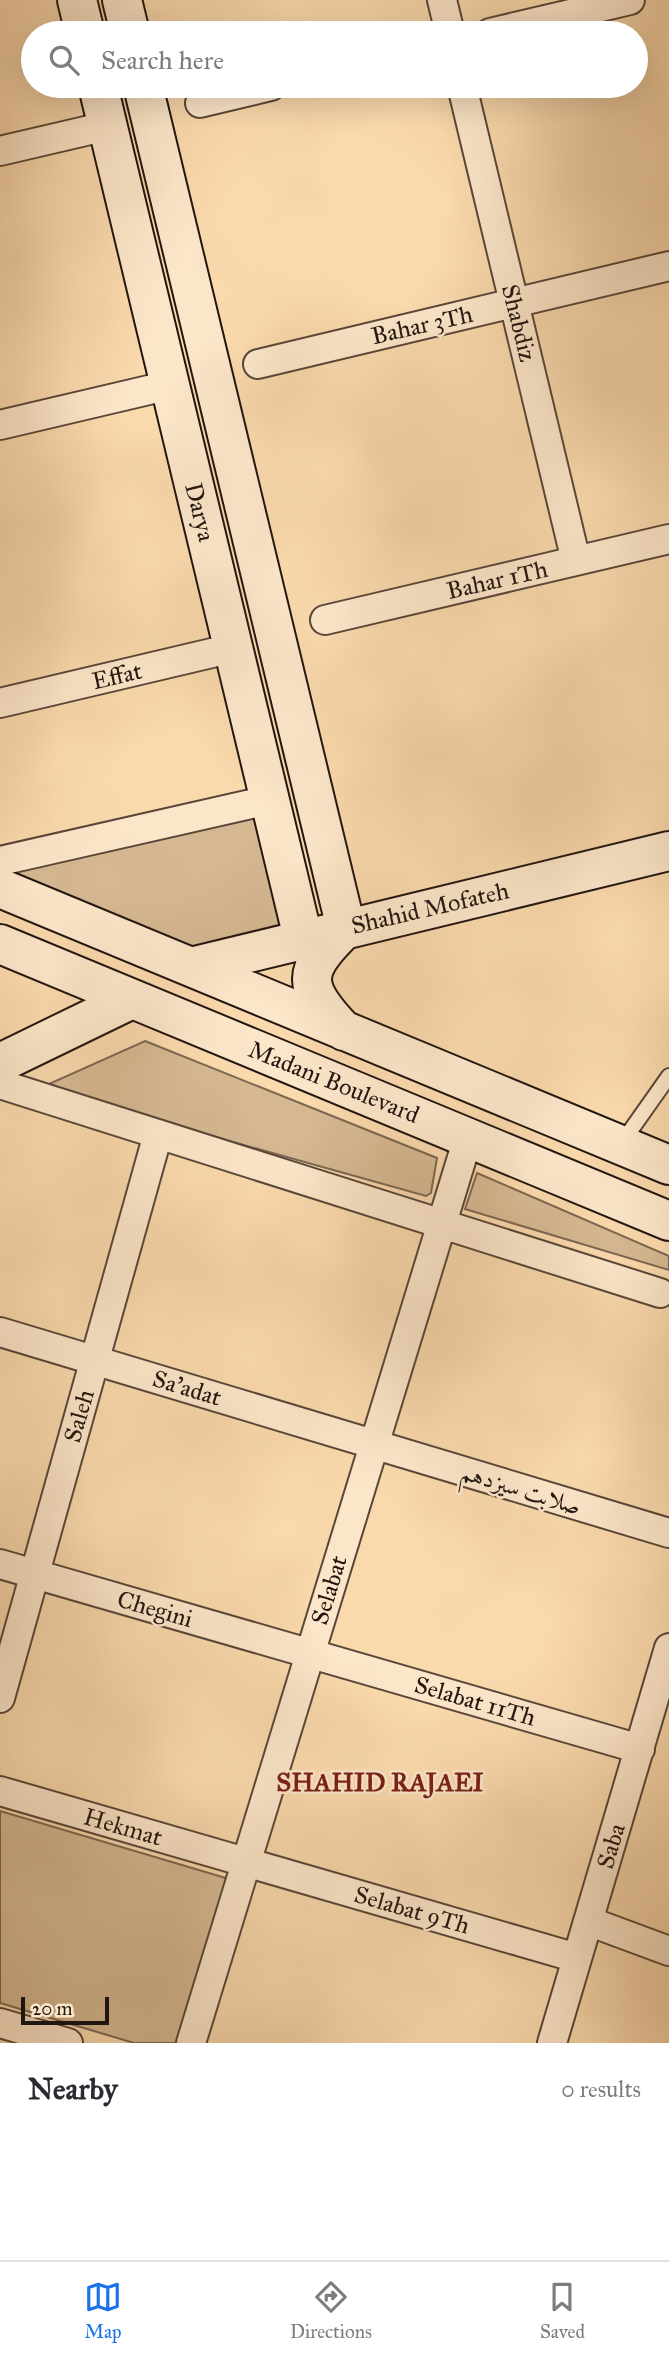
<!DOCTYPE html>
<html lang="en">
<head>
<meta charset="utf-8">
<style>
	body { margin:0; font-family:"IM FELL Great Primer",Amiri,serif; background:#f2f2f3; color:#2b2b33 }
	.scale { position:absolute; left:21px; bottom:18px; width:88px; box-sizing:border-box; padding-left:7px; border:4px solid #221611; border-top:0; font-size:19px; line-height:24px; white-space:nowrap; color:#221611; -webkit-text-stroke:5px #fce6ca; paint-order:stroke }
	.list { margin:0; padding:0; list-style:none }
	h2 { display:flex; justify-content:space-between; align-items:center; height:91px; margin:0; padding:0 28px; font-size:30px }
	h2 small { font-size:23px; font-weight:400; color:#7c7c81 }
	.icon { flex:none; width:38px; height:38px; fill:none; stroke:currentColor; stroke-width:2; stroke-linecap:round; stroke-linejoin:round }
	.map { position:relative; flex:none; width:669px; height:2043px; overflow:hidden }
	.search { position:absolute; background:#fff; box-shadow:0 7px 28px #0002; left:21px; right:21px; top:21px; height:77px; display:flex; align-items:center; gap:18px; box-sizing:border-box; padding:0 24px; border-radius:38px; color:#7c7c81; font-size:26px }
	.sheet { height:217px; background:#fff }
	nav { display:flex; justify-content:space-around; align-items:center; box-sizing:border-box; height:98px; border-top:2px solid #e1e1e2; background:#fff; font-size:19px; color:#7c7c81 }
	nav a { display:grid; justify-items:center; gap:4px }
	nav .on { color:#1a73e8 }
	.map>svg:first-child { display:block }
	.green { fill:#d5b892; stroke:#7c6752; stroke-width:2 }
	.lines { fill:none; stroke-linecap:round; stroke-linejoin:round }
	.lane-casing { stroke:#584738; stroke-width:18 }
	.street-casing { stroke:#584738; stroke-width:32 }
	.secondary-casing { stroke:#221611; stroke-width:42 }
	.lane { stroke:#fce6ca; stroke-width:14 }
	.street { stroke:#fce6ca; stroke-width:28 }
	.secondary { stroke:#fce6ca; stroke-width:38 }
	.labels { text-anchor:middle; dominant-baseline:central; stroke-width:5; stroke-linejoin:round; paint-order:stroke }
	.street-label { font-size:24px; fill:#221611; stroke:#fce6ca }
	.neighbourhood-label { font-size:26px; font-weight:bold; fill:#7a1f14; stroke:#fce6ca }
</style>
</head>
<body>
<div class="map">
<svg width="669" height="2043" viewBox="0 0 669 2043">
	<rect width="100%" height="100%" fill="#fad9ad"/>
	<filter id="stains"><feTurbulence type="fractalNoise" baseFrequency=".00286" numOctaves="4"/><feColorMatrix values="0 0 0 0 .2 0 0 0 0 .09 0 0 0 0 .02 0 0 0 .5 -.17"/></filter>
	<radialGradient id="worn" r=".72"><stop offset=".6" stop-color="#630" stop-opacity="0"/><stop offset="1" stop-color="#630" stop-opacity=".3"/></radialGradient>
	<path class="green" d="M269,800L303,938L191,967L0,888V861Z
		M145,1041L437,1158L431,1193L426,1196L40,1088Z
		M477,1173L669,1256V1270L465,1209Z
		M0,1811L229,1879L183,2043H134L0,2003Z"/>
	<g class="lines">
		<g class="lane-casing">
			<path id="lane" d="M621,1144L669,1076"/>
		</g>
		<g class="street-casing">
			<path id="street" d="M442,0L450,33
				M490,33L630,0
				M462,86L576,561
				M200,103L271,86
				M0,151L107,126
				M258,364L669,266
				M0,425L170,385
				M325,620L669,539
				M0,703L233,648
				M0,861L269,800
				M0,1084L660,1293
				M0,1332L669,1533
				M0,1564L640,1749
				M0,1698L158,1134
				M0,1791L577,1958
				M588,1921L669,1951
				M0,2023L68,2043
				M191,2043L468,1138
				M552,2043L669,1648"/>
		</g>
		<g class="secondary-casing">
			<path id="secondary" d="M77,0L85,33
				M122,0L130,33
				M98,86L303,938
				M143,86L346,928C301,971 301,986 344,1031
				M0,888L669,1165
				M0,944L669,1221
				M191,967L669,851
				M0,1063L132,999"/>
		</g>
		<use href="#lane" class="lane"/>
		<use href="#street" class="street"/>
		<use href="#secondary" class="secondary"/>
	</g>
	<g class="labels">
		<g class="street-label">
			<text transform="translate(519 323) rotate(76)">Shabdiz</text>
			<text transform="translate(422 325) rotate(-13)">Bahar 3Th</text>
			<text transform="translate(200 512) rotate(76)">Darya</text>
			<text transform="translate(497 580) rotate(-13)">Bahar 1Th</text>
			<text transform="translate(117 676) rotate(-13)">Effat</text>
			<text transform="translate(430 908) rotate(-13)">Shahid Mofateh</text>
			<text transform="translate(334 1082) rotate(22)">Madani Boulevard</text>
			<text transform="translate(187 1388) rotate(17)">Sa'adat</text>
			<text transform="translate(79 1416) rotate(-74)">Saleh</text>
			<text transform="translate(521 1489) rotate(17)">صلابت سیزدهم</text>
			<text transform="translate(329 1590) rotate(-73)">Selabat</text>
			<text transform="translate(155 1609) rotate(16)">Chegini</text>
			<text transform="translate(475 1701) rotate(16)">Selabat 11Th</text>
			<text transform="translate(123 1827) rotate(16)">Hekmat</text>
			<text transform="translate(611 1846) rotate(-73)">Saba</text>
			<text transform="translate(412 1910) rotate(16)">Selabat 9Th</text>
		</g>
		<g class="neighbourhood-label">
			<text x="380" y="1782">SHAHID RAJAEI</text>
		</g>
	</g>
	<rect width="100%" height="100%" filter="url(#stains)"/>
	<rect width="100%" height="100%" fill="url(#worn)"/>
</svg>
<div class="scale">20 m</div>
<div class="search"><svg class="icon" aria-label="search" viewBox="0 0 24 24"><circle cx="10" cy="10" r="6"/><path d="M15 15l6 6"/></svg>Search here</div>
</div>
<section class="sheet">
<h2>Nearby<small>0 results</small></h2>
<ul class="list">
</ul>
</section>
<nav>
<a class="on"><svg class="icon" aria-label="map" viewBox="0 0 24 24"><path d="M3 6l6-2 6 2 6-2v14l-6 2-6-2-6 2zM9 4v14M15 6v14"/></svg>Map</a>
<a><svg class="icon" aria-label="directions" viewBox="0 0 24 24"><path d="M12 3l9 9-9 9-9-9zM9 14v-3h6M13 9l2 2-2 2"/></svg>Directions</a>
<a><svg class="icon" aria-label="saved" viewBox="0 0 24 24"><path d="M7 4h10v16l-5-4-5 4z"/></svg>Saved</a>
</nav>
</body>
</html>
